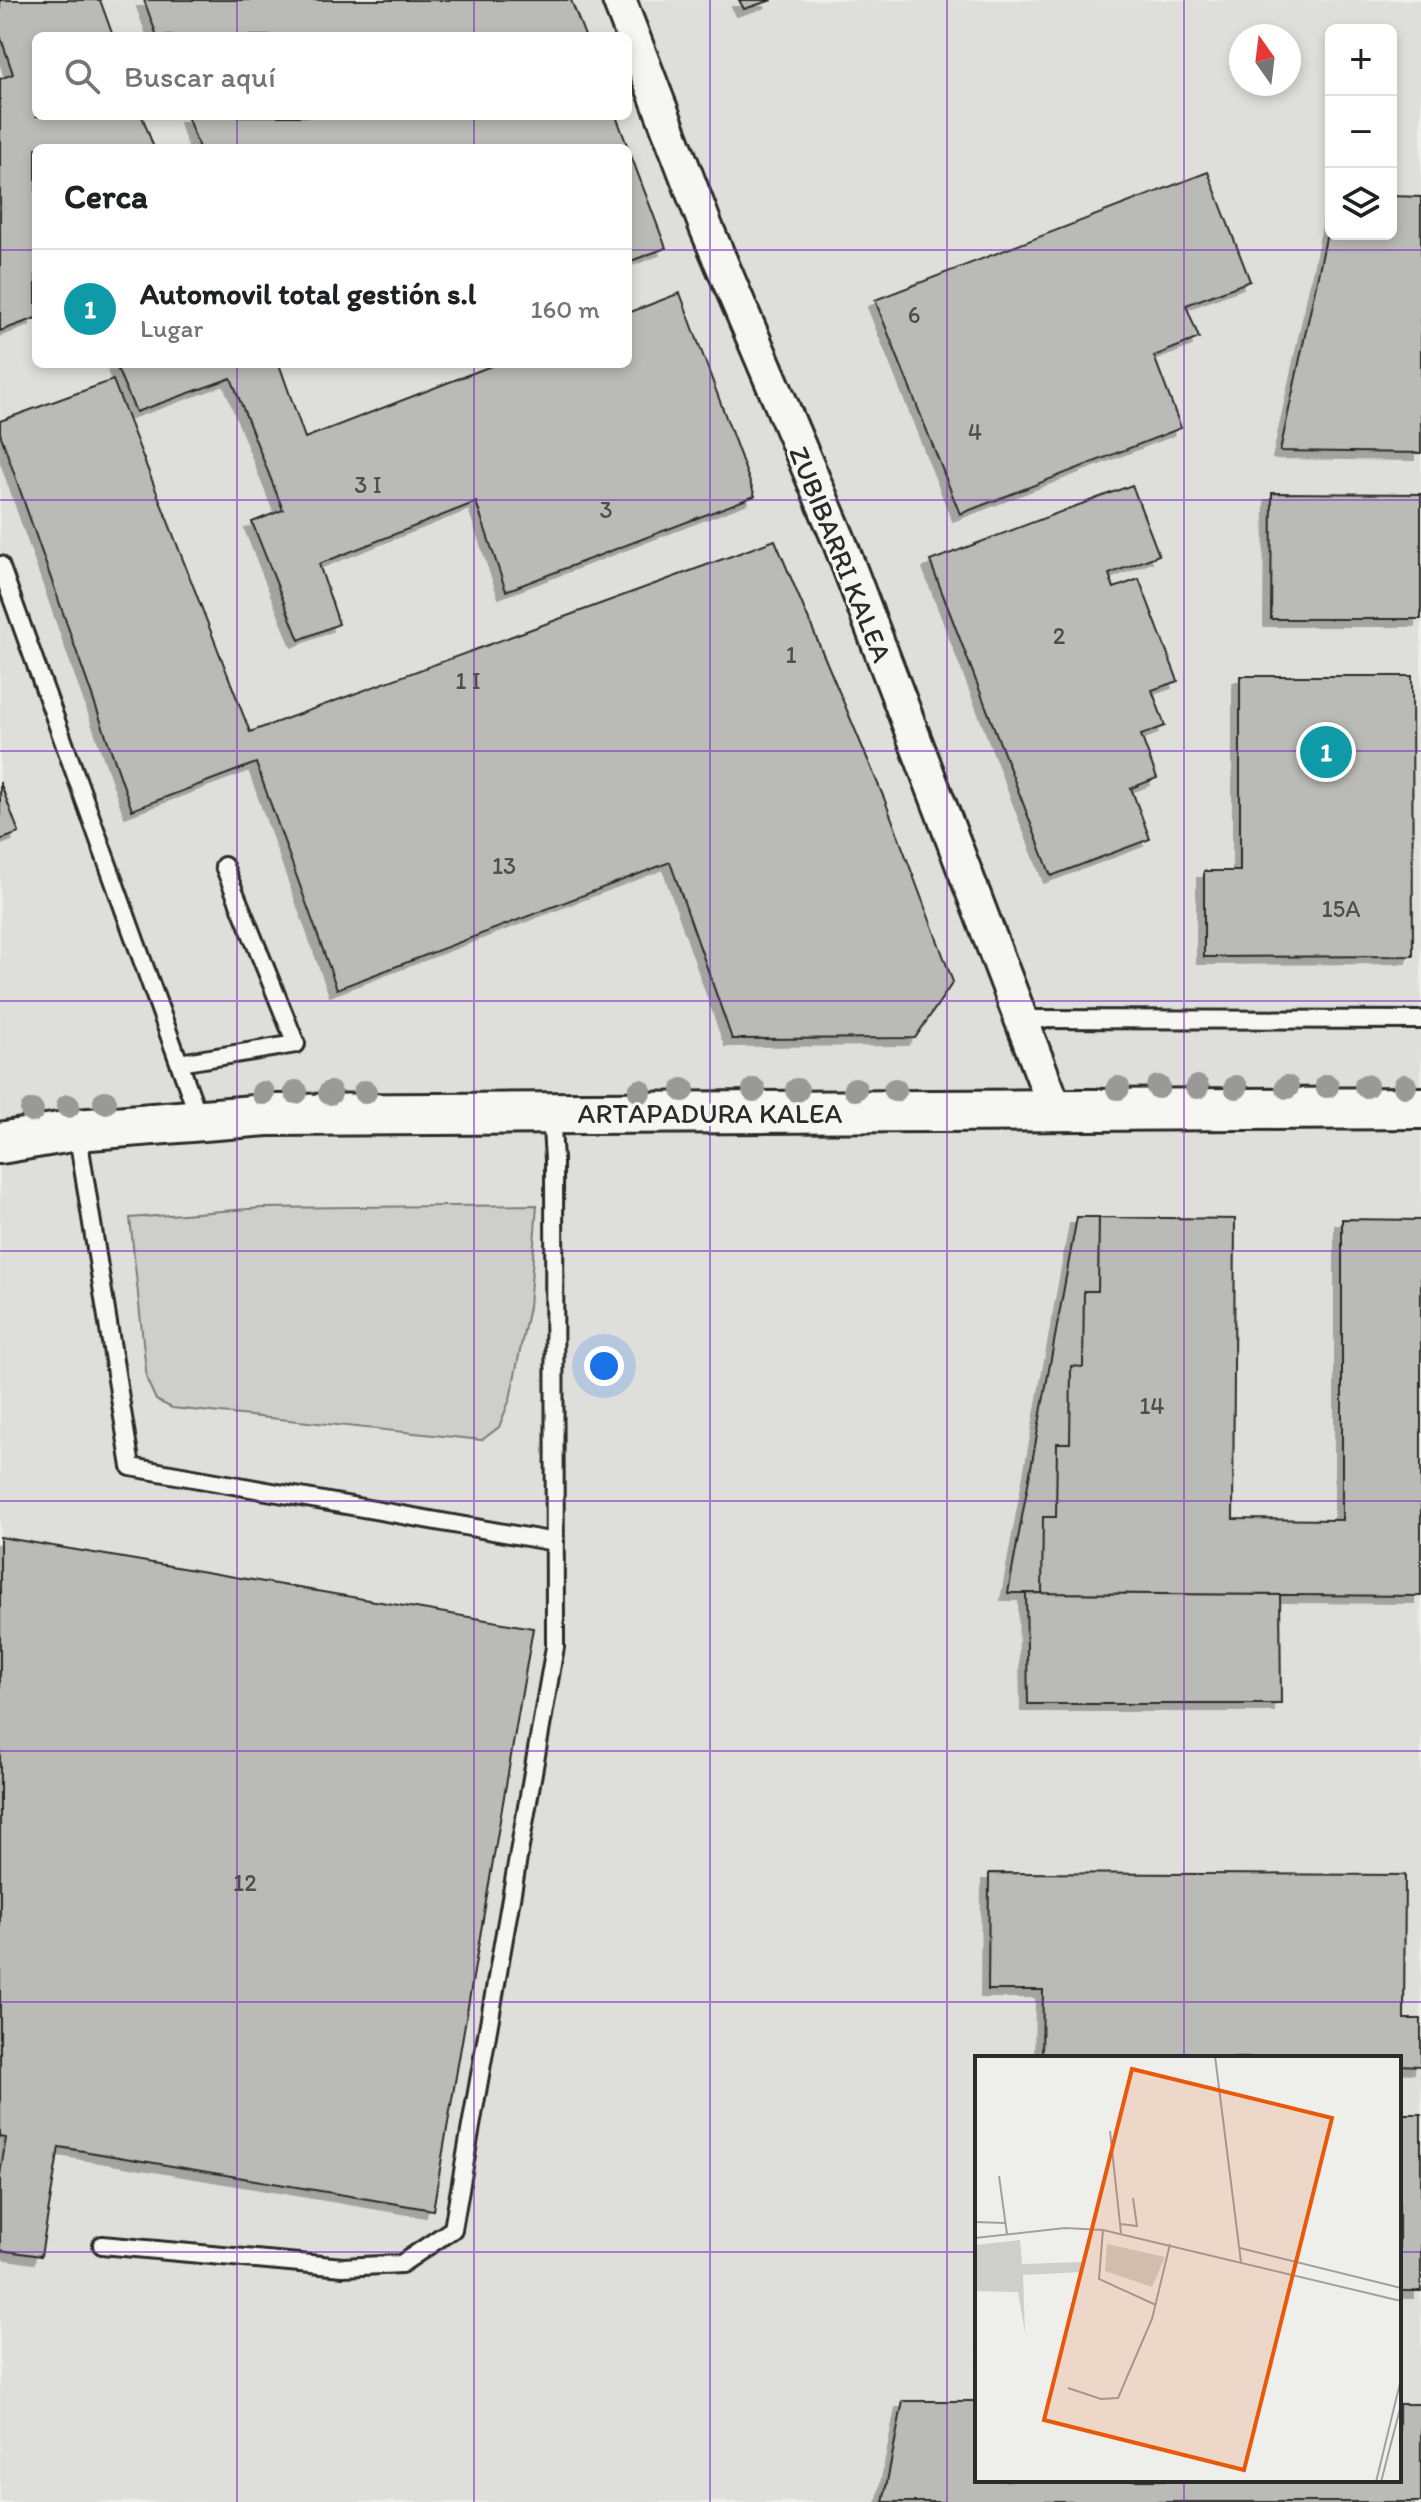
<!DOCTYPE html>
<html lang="es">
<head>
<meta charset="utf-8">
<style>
	body { margin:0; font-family:Itim,sans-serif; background:#f6f6f6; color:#202124 }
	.controls { position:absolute; right:24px; top:24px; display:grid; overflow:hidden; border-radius:12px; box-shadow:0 4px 12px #0003 }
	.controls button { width:72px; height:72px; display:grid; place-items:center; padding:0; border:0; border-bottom:2px solid #e0e0e0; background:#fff; color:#202124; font:40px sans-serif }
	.compass { position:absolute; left:1229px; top:24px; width:72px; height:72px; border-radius:50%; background:#fff; box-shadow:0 4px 12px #0003; rotate:346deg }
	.you { position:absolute; left:604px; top:1366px; width:28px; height:28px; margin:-20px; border:6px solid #fff; border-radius:50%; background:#1a73e8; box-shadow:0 0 0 12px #1a73e833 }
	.badge { display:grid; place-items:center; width:52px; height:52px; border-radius:50%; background:#db2777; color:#fff; font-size:26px; font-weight:700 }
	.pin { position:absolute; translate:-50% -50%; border:4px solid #fff; box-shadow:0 2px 8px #0006 }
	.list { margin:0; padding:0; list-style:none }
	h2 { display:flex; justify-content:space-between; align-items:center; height:104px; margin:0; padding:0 32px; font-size:34px }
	h2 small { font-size:26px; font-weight:400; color:#757577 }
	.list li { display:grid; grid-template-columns:52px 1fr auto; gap:24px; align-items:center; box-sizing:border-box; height:120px; padding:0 32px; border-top:2px solid #e0e0e0 }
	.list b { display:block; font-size:30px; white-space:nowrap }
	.list p { margin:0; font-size:26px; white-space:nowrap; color:#757577 }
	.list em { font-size:26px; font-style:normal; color:#757577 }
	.icon { flex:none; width:44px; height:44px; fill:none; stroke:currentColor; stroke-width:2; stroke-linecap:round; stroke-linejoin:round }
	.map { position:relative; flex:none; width:1421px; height:2502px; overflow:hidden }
	.search { position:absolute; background:#fff; box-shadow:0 4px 12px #0003; left:32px; top:32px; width:600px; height:88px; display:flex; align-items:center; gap:20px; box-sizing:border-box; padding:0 28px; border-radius:12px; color:#757577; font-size:30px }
	.panel { position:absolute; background:#fff; box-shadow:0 4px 12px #0003; left:32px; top:144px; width:600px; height:224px; border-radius:12px }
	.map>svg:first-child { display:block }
	.built { fill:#dededb; fill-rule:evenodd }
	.green { fill:#cececa; stroke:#7c7c7a; stroke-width:2 }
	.building { fill:#babab7; stroke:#2b2b2b; stroke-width:2; filter:url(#shadow) }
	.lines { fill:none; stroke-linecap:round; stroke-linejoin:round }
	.service-casing { stroke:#2b2b2b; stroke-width:22 }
	.minor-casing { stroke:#2b2b2b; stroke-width:38 }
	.tertiary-casing { stroke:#2b2b2b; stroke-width:46 }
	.service { stroke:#f6f6f2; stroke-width:16 }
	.minor { stroke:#f6f6f2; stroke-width:32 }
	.tertiary { stroke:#f6f6f2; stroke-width:40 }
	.tree { fill:#999997 }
	.grid { fill:none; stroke:#7b2cbf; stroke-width:2; stroke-opacity:0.55 }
	.labels { text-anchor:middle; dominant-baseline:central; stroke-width:6; stroke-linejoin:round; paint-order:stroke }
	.number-label { font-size:24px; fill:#4f4f4e }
	.street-label { font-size:28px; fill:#2b2b2b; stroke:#f6f6f2 }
	.inset-road { fill:none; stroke:#a0a09e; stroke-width:2 }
	.view { fill:#e8590c; fill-opacity:0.15; stroke:#e8590c; stroke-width:4 }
	.inset-edge { fill:none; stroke:#2b2b2b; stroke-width:4 }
</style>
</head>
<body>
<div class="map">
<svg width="1421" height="2502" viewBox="0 0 1421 2502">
	<defs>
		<filter id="shadow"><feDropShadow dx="-7" dy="7" stdDeviation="0" flood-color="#0004"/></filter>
	</defs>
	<rect width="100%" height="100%" fill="#eeeeea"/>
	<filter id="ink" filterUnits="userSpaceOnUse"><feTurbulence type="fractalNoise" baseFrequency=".0125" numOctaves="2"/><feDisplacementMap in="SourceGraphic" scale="16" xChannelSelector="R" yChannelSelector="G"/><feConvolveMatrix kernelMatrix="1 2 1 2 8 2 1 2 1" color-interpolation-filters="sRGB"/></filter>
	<g filter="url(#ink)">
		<path class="built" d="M0,0H1421V2502H0ZM1331,30H1391V234H1331ZM36,36H628V116H36ZM1241,36H1289V84H1241ZM36,148H628V364H36ZM977,2058H1399V2480H977Z"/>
		<path class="green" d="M537,1205L529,1307L510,1399L499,1427L482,1440L172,1408L156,1400L147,1380L130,1218L262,1208Z"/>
		<path class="building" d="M0,0H100L113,36H36V116H142L154,148H36V318L0,331V79L13,74L0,35Z
			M144,0H571L585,36H157Z
			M739,0H772L744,9Z
			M187,116H616L666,248L628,262V148H199Z
			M1208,172L1250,281L1186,305L1199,338L1154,356L1181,428L960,514L875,300Z
			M1391,196L1421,197V453L1280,451L1331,215V234H1391Z
			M680,293L755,496L506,591L476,502L319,564L339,624L299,640L252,522L283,510L231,378L136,412L115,364H279L305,438L496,364H628V313Z
			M113,380L250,732L775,540L884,798L953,982L915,1038L732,1039L670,862L337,989L256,763L132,810L0,433V421Z
			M1132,485L1159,555L1109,574L1114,588L1139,579L1178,681L1152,690L1165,726L1141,735L1157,778L1131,788L1150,839L1051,876L930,561Z
			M1272,493L1421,494V619H1271Z
			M1240,676H1412L1413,956L1204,957V871H1240Z
			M0,782L19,833L0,840Z
			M1077,1217H1099L1098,1291H1084L1083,1367L1071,1366L1070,1443H1057L1056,1517H1043L1042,1593H1008Z
			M1099,1217L1235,1219L1233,1519L1342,1520V1219L1421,1220V1596L1042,1593L1043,1517H1056L1057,1443H1070L1071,1366L1083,1367L1084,1291H1098Z
			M0,1537L533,1628L433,2210L59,2147L41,2256L0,2250V2175L6,2138L0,2137Z
			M1026,1593L1280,1595L1281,1704H1028Z
			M989,1873L1405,1875L1404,2019H1421V2066L1399,2065V2058H1042L1043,1990H988Z
			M1399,2114H1421V2291H1399Z
			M903,2401H977V2480H1399V2404H1421V2502H883Z"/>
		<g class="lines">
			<g class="service-casing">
				<path id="service" d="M0,565L199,1118
					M1022,1019L1421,1020
					M179,1063L296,1044L224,866
					M77,1130L131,1467L555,1542
					M102,2245L343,2267L401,2264L453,2229L555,1647L554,1159L551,1114"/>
			</g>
			<g class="minor-casing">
				<path id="minor" d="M619,0L706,227L838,538L1056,1111"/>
			</g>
			<g class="tertiary-casing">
				<path id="tertiary" d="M0,1143L77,1130L267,1115L1421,1108"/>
			</g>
			<use href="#service" class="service"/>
			<use href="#minor" class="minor"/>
			<use href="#tertiary" class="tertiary"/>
		</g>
		<g class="tree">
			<circle cx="1327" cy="1086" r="12"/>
			<circle cx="1366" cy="1086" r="12"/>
			<circle cx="1405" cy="1086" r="12"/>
			<circle cx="1158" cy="1087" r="12"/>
			<circle cx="1197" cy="1087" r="12"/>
			<circle cx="1236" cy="1087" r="12"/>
			<circle cx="1287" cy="1087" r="12"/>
			<circle cx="1118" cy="1088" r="12"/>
			<circle cx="855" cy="1089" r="12"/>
			<circle cx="683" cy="1090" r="12"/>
			<circle cx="754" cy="1090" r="12"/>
			<circle cx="797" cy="1090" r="12"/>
			<circle cx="895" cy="1090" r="12"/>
			<circle cx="640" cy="1091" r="12"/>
			<circle cx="296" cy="1092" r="12"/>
			<circle cx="365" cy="1092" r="12"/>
			<circle cx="263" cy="1093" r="12"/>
			<circle cx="330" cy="1093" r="12"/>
			<circle cx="105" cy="1102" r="12"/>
			<circle cx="68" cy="1106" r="12"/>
			<circle cx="32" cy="1111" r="12"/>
		</g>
	</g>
	<path class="grid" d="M237,0V36M474,0V36M710,0V2502M947,0V2502M1184,0V2058M237,116V148M474,116V148M0,250H36M628,250H1421M237,364V2502M474,364V2502M0,500H1421M0,751H1421M0,1001H1421M0,1251H1421M0,1501H1421M0,1751H1421M0,2002H1421M0,2252H977M1399,2252H1421M1184,2480V2502"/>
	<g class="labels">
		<g class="number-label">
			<text x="914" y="314">6</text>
			<text x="975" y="431">4</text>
			<text x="368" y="484">3 I</text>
			<text x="606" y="509">3</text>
			<text x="1059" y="635">2</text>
			<text x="791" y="654">1</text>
			<text x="468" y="680">1 I</text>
			<text x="504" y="865">13</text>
			<text x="1341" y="908">15A</text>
			<text x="1152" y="1405">14</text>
			<text x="245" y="1882">12</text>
		</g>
		<g class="street-label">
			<text transform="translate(841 554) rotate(68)">ZUBIBARRI KALEA</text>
			<text x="710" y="1113">ARTAPADURA KALEA</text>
		</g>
	</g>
	<g transform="translate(975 2056)">
		<rect width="426" height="426" fill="#eeeeea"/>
		<path d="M45,184L47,208L107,206L108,216L48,219L50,277L43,236L0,235V189ZM132,188L190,201L177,231L130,215Z" fill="#cececa"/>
		<path class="inset-road" d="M240,0L266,206M135,75L146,177M24,120L32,178M0,166L30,167M145,168L162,170L158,142M128,174L124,223L181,249M0,182L90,172L128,174L426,245M265,192L426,232M93,332L126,343L143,342L177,263L195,188M401,426L426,323M406,426L426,349"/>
		<path class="view" d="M157,13L357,62L269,414L69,364Z"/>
		<rect width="426" height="426" class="inset-edge"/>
	</g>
</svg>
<div class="controls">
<button>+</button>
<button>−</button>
<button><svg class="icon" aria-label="layers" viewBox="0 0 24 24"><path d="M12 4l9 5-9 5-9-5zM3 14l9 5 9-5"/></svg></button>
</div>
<svg class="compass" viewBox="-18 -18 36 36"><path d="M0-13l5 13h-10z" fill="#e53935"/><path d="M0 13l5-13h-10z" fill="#757577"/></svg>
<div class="you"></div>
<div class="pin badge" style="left:1326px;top:752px;background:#0f9aa8">1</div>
<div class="search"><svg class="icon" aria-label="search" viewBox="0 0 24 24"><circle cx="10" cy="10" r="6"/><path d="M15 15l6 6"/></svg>Buscar aquí</div>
<section class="panel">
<h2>Cerca<small></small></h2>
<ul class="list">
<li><span class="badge" style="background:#0f9aa8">1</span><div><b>Automovil total gestión s.l</b><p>Lugar</p></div><em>160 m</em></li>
</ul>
</section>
</div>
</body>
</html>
